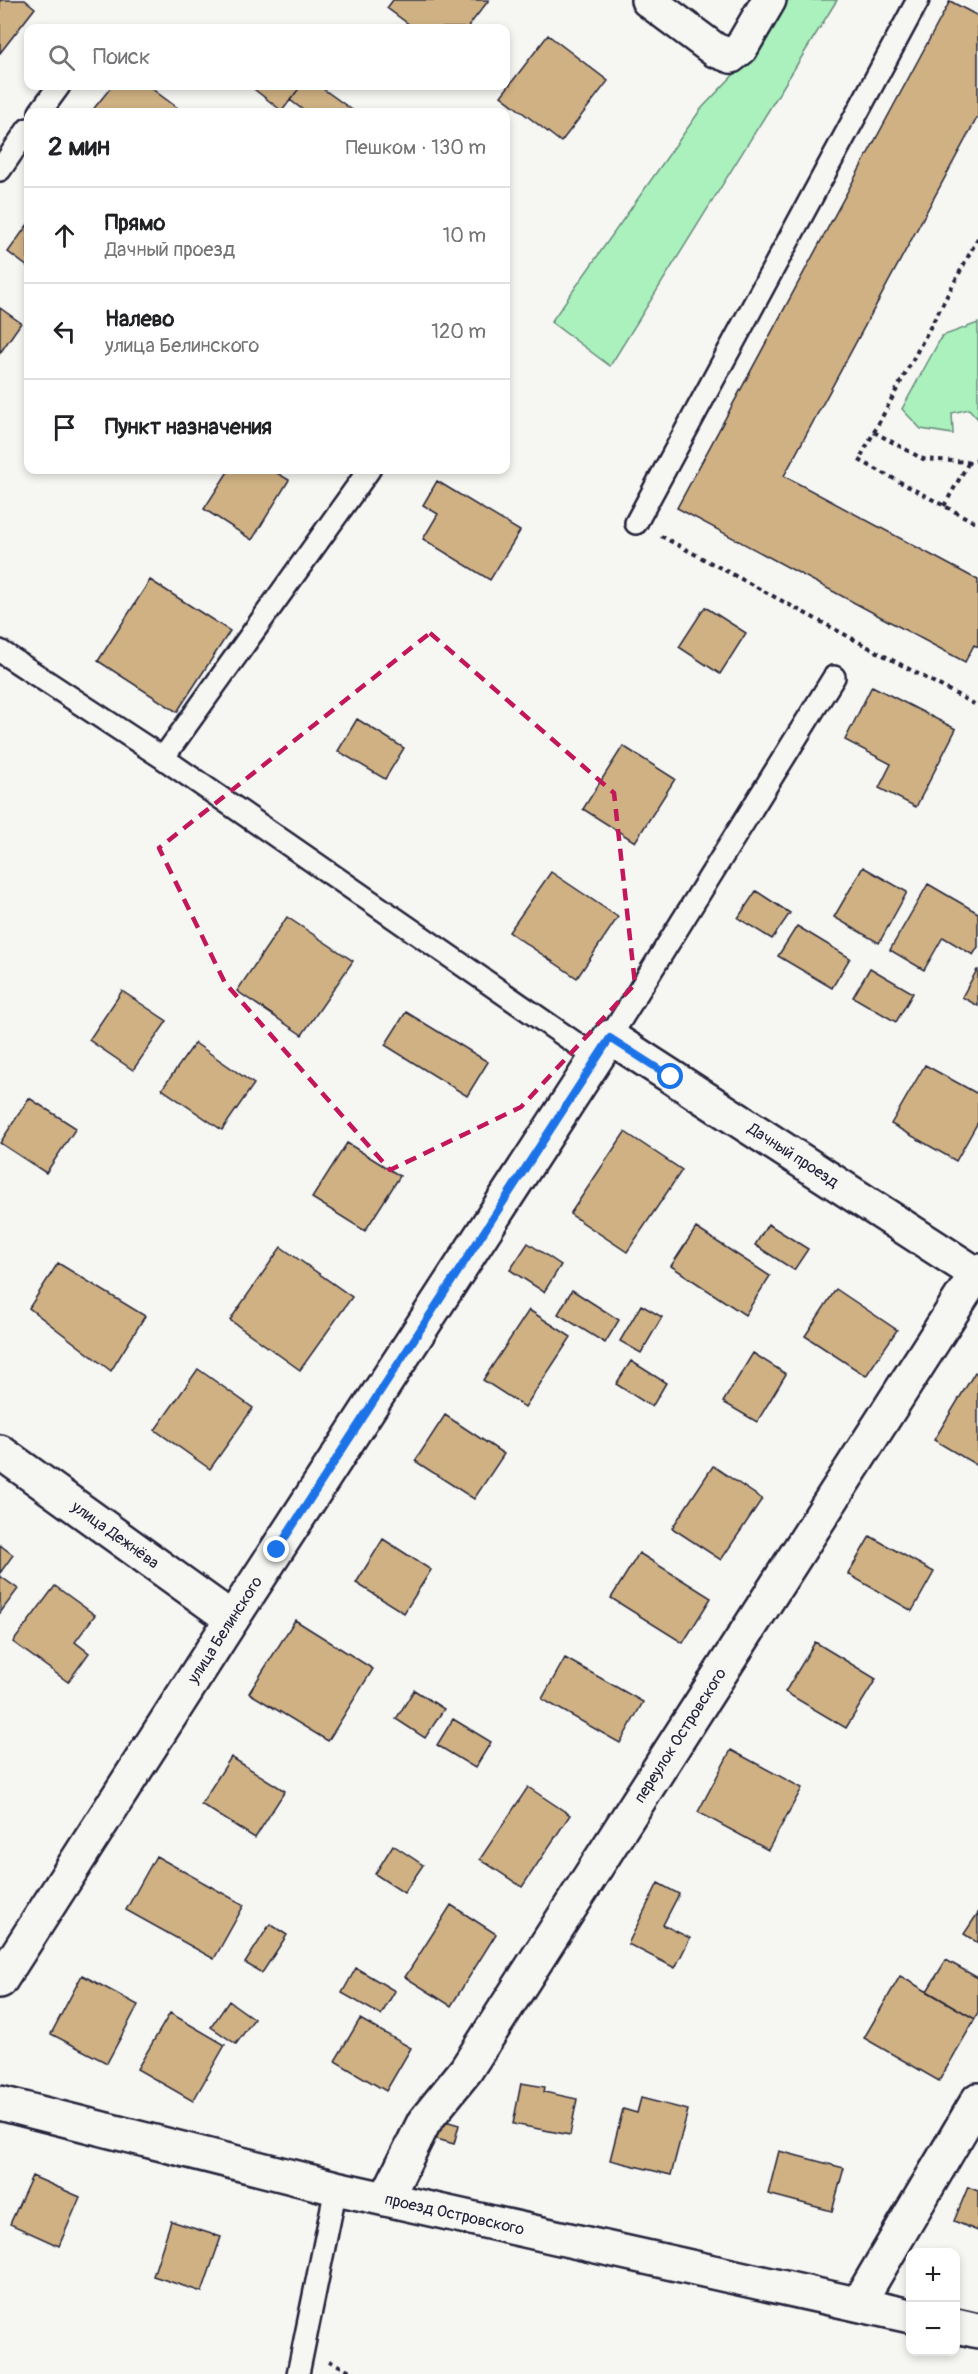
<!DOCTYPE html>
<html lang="ru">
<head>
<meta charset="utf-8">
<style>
	body { margin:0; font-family:Pangolin,sans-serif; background:#f2f2f2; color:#202124 }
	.controls { position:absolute; right:18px; bottom:18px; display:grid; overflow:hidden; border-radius:12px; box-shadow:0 3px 9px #0003 }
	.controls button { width:54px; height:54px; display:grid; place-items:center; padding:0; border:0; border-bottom:2px solid #e0e0e0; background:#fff; color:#202124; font:30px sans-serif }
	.stop { position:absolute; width:18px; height:18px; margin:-14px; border:4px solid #1a73e8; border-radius:50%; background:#fff }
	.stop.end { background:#1a73e8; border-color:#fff; box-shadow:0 2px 6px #0008 }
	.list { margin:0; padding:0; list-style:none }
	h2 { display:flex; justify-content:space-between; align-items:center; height:78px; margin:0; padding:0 24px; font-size:26px }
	h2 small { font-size:20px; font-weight:400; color:#757577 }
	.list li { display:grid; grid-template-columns:39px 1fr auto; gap:18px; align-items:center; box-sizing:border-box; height:96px; padding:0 24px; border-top:2px solid #e0e0e0 }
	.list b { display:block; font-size:22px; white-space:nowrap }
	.list p { margin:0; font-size:20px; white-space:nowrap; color:#757577 }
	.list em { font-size:20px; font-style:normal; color:#757577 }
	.icon { flex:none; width:33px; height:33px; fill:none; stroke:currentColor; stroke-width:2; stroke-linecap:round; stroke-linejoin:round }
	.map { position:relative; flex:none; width:978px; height:2374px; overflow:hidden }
	.search { position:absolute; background:#fff; box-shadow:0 3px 9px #0003; left:24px; top:24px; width:486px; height:66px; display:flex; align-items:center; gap:15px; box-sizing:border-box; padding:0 21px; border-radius:12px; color:#757577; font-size:22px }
	.panel { position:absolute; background:#fff; box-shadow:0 3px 9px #0003; left:24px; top:108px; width:486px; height:366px; border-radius:12px }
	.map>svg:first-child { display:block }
	.green { fill:#abf1bd; stroke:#668a7c; stroke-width:1.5 }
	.building { fill:#cfb183; stroke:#22223b; stroke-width:1.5 }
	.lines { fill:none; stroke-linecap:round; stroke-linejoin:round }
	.lane-casing { stroke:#22223b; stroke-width:26 }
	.street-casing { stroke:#22223b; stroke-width:38 }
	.path { stroke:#22223b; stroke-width:4; stroke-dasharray:4.5 4.5; stroke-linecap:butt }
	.lane { stroke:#f6f6f2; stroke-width:21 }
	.street { stroke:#f6f6f2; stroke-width:33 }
	.route { stroke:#1a73e8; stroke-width:8 }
	.marked { fill:none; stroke:#c2185b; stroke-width:4.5; stroke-dasharray:12 8; stroke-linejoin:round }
	.labels { text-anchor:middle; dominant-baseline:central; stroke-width:5; stroke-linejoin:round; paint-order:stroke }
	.street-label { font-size:16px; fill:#22223b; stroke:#f6f6f2 }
</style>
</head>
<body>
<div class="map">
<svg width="978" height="2374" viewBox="0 0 978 2374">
	<rect width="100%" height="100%" fill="#f6f6f2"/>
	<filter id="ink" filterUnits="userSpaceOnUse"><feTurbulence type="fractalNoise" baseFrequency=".0167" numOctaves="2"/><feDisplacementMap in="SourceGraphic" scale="12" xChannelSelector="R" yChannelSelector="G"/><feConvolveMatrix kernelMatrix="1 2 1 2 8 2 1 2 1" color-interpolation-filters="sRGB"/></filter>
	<g filter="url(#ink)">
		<path class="green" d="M781,0H837L610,366L551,322L701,109L739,69Z
			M978,323V419L969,409L952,413L953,434L921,429L902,409L942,336Z"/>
		<path class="building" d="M0,0H25L35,8L0,53Z
			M393,0H489L467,28H414L387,8Z
			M950,1L978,16V116L784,476L978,580V647L974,645L965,662L677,508Z
			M548,35L608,81L561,142L501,96Z
			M112,86H148L183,112H91Z
			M250,86H301L282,111Z
			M301,86H319L355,112H306L290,100Z
			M28,224V267L8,252Z
			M0,308L21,323L0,353Z
			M229,470H272L289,480L252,540L204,509Z
			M437,481L520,531L490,580L423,539L438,514L423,505Z
			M150,580L230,631L177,712L98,661Z
			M705,607L746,633L720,674L679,647Z
			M872,686L956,729L916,807L879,788L891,764L845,740Z
			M357,719L404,748L385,779L338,751Z
			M623,746L675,779L635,842L583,809Z
			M863,867L907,892L879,943L834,917Z
			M551,872L618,917L577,978L509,932Z
			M928,884L978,913V947L973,955L943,937L924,970L890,950Z
			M756,891L790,913L772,939L738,918Z
			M287,917L353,961L302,1035L237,991Z
			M797,926L850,958L832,988L778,956Z
			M870,968L913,993L896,1022L853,997Z
			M977,970H978V1006L962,997Z
			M122,991L167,1021L133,1070L89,1040Z
			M406,1012L488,1062L467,1096L385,1045Z
			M195,1043L254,1084L222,1130L162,1089Z
			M925,1065L978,1094V1122L956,1161L891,1124Z
			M29,1098L76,1128L46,1173L0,1143Z
			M625,1132L682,1170L627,1252L570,1214Z
			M347,1143L400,1176L365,1231L312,1198Z
			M768,1224L808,1249L794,1270L755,1245Z
			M696,1228L770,1276L745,1315L671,1266Z
			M528,1243L561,1265L544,1292L510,1270Z
			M281,1247L352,1297L300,1370L230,1320Z
			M58,1263L145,1316L111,1371L29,1308Z
			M836,1289L897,1330L866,1376L805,1336Z
			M572,1290L619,1320L605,1343L558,1314Z
			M641,1305L662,1317L641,1353L620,1341Z
			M529,1310L571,1337L525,1407L483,1380Z
			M753,1353L786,1374L757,1422L723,1402Z
			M631,1361L666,1383L652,1407L616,1384Z
			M198,1369L253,1408L210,1469L155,1430Z
			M975,1372L978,1374V1466L934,1440Z
			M445,1415L504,1454L474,1499L415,1461Z
			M713,1466L762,1499L721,1560L672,1528Z
			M870,1536L934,1572L912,1611L848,1574Z
			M383,1539L431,1570L404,1613L356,1583Z
			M0,1545L13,1555L0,1573Z
			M639,1553L711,1598L683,1643L611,1598Z
			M0,1576L18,1589L0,1613Z
			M55,1586L95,1615L75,1642L89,1653L68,1682L13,1642Z
			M295,1620L373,1669L328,1741L249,1693Z
			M815,1642L876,1679L846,1728L785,1692Z
			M565,1658L643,1702L620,1743L542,1699Z
			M414,1690L444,1709L425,1738L396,1719Z
			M453,1719L491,1742L475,1768L437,1745Z
			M731,1750L802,1788L768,1850L698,1812Z
			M231,1757L285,1791L255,1838L201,1804Z
			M528,1787L570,1815L522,1887L480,1859Z
			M393,1845L423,1865L404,1893L375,1874Z
			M156,1856L244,1905L214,1959L126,1910Z
			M658,1883L679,1894L663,1925L690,1938L675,1968L628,1944Z
			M451,1905L496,1934L451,2006L405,1977Z
			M978,1913V1943L964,1934Z
			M270,1924L287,1935L262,1973L245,1963Z
			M946,1960L978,1978V2013L975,2019L927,1991Z
			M356,1968L395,1991L381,2015L342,1993Z
			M82,1975L138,2005L107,2063L51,2034Z
			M900,1976L975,2019L939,2081L864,2038Z
			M229,2001L254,2019L236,2044L211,2027Z
			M170,2013L225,2045L193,2101L137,2069Z
			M360,2019L411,2048L386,2091L335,2061Z
			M521,2083L545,2087L544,2092L577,2099L570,2135L513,2124Z
			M641,2098L688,2110L671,2175L610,2160L623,2109L637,2113Z
			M435,2118L459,2125L454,2144L430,2137Z
			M779,2151L844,2168L832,2211L768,2194Z
			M32,2176L80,2197L59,2246L10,2224Z
			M968,2187L978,2191V2231L954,2221Z
			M171,2221L221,2237L202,2292L153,2276Z"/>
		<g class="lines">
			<g class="lane-casing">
				<path id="lane" d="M40,112L59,86
					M0,170L28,129
					M636,523L918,0
					M0,651L163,758L597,1058
					M163,758L369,470
					M610,1037L834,677
					M298,2374L336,2188"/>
			</g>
			<g class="street-casing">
				<g id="street">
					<path d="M648,0L715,50L731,56L741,48L769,0"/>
					<path id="s1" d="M0,1452L232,1619"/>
					<path id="s2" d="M0,1981L232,1619L610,1037L978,1275"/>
					<path id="s3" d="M0,2103L336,2188L910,2316"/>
					<path id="s4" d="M386,2199L424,2122L466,2070L978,1271"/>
					<path d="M858,2304L978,2100"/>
					<path d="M956,2326L978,2331"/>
				</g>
			</g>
			<path class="path" d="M978,238L859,460L978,524
				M874,432L923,459L969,462L978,460
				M944,506L969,462
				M661,536L978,706
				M329,2361L357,2374"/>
			<use href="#lane" class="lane"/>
			<use href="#street" class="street"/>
		</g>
	</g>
	<g class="lines" filter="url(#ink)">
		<path class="route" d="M277,1550L610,1038L671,1077"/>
	</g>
	<path class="marked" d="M430,633L614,793L635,984L521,1107L390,1170L225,983L159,848Z"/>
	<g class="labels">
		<g class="street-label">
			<text stroke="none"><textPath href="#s2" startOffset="1342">Дачный проезд</textPath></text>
			<text stroke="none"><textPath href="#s1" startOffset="142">улица Дежнёва</textPath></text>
			<text stroke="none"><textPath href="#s2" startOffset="417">улица Белинского</textPath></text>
			<text stroke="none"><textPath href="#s4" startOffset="550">переулок Островского</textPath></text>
			<text stroke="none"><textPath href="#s3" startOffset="468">проезд Островского</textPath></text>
		</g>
	</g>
</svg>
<div class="controls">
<button>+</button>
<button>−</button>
</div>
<div class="stop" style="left:671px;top:1077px"></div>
<div class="stop end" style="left:277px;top:1550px"></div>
<div class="search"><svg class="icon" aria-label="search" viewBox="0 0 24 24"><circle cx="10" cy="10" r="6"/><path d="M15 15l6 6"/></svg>Поиск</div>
<section class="panel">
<h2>2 мин<small>Пешком · 130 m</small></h2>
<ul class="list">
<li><svg class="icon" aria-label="ahead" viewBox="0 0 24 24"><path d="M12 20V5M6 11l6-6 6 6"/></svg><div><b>Прямо</b><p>Дачный проезд</p></div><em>10 m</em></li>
<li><svg class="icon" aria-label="left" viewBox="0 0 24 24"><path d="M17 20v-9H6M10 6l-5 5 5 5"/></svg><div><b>Налево</b><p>улица Белинского</p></div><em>120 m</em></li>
<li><svg class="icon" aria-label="arrive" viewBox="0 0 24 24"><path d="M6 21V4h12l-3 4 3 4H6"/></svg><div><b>Пункт назначения</b></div></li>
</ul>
</section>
</div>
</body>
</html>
